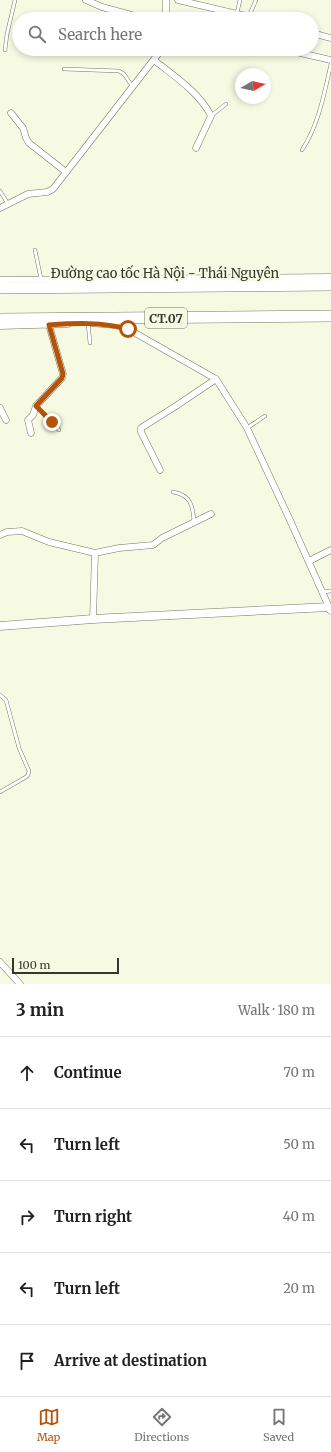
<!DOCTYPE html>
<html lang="en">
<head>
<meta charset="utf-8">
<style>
	body { margin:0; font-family:Merriweather,serif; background:#f6f6f6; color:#202124 }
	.compass { position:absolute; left:235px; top:68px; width:36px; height:36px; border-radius:50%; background:#fff; box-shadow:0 2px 6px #0003; rotate:81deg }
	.scale { position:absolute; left:12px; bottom:10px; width:107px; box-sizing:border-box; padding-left:4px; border:2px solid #36372e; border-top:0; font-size:11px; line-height:14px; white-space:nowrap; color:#36372e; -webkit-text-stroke:3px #f7fae2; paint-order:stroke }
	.stop { position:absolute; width:12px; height:12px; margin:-9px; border:3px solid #b45309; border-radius:50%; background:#fff }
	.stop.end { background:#b45309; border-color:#fff; box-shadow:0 1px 4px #0008 }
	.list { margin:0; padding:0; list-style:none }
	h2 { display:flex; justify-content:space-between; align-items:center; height:52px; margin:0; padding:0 16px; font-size:17px }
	h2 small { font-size:13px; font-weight:400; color:#757577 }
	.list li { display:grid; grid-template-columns:26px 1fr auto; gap:12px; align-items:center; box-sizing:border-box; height:72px; padding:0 16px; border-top:1px solid #e0e0e0 }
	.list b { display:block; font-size:15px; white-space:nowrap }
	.list em { font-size:13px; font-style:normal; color:#757577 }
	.icon { flex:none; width:22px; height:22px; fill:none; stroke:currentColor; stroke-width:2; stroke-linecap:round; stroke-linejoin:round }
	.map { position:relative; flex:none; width:331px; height:984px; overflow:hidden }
	.search { position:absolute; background:#fff; box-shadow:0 2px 6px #0003; left:12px; right:12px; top:12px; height:44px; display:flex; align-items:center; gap:10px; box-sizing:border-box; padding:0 14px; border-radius:22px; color:#757577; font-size:15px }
	.sheet { height:412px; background:#fff }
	nav { display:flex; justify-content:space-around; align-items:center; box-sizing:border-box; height:56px; border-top:1px solid #e0e0e0; background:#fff; font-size:11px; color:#757577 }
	nav a { display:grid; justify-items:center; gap:2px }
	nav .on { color:#b45309 }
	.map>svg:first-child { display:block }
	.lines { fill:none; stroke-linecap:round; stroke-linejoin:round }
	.service-casing { stroke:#757763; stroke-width:4 }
	.minor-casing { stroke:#757763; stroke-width:7 }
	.tertiary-casing { stroke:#757763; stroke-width:9 }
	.motorway-casing { stroke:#757763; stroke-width:12 }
	.service { stroke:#fff; stroke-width:3 }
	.minor { stroke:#fff; stroke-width:6 }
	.tertiary { stroke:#fff; stroke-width:8 }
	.motorway { stroke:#fff; stroke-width:11 }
	.route { stroke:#b45309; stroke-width:5 }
	.labels { text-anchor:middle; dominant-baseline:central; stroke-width:4; stroke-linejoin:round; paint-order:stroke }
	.shield { fill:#f7fae2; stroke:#707264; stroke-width:1 }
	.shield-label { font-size:12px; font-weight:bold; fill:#36372e }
	.street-label { font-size:13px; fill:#36372e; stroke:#f7fae2 }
</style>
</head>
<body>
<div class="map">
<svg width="331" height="984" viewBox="0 0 331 984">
	<rect width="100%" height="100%" fill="#f7fae2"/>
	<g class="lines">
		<g class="service-casing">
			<path id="service" d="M237,13L240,0
				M249,16L256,0
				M5,50L7,34L15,0
				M64,69L119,71L124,74L132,86
				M211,116L226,104
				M302,150C319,124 324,94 331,64
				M0,191L8,204
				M35,250L41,279
				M88,323L90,343
				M36,406L59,430
				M247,428L265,416
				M173,492C191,495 193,506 194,522
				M323,592L331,591
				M0,695L6,700L19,748L29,771L28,775L26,777L0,792"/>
		</g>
		<g class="minor-casing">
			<path id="minor" d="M86,0L102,7L146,19
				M166,0V19
				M178,0L259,19
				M312,33L331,38
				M283,49L331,60
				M154,60C174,76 200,93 211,116L196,148
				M11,113L23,128L26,138L29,143L66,172
				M0,208L28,194L47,192L53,189L162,49
				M0,280L331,277
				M90,323L114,325L128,329L216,379L247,428L289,518L329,607
				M0,326L68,324
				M0,408L6,420
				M31,433L28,420L33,415L36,406L62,378L63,374L49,325
				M160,470L141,432V428L176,406L216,379
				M0,535L7,532L22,531L49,542L95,553L119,548L153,545L162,538L211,514
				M309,561L331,550
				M93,619L95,553
				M0,962L20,984"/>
		</g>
		<g class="tertiary-casing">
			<path id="tertiary" d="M0,626L93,619L329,607L331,610"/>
		</g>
		<g class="motorway-casing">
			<path id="motorway" d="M0,288L331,285
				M0,319L331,316"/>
		</g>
		<use href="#service" class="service"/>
		<use href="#minor" class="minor"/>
		<use href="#tertiary" class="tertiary"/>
		<use href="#motorway" class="motorway"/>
	</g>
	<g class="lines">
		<path class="route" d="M52,422L36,406L62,378L63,374L49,325C76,323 102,322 128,329"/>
	</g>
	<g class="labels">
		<rect class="shield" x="145" y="308" width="42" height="20" rx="3"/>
		<g class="shield-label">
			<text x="166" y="318">CT.07</text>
		</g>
		<g class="street-label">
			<text x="165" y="273">Đường cao tốc Hà Nội - Thái Nguyên</text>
		</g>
	</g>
</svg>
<svg class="compass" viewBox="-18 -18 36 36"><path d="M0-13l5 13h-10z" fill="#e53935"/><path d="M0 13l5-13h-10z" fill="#757577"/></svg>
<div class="scale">100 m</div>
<div class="stop" style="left:128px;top:329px"></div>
<div class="stop end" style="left:52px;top:422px"></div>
<div class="search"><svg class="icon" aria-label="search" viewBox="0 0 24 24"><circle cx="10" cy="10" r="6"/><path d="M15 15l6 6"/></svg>Search here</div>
</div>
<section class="sheet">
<h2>3 min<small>Walk · 180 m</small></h2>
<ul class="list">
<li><svg class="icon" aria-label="ahead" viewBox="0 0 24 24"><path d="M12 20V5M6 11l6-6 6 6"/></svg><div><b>Continue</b></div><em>70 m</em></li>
<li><svg class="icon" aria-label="left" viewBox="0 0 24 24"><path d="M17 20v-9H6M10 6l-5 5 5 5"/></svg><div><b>Turn left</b></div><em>50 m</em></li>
<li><svg class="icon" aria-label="right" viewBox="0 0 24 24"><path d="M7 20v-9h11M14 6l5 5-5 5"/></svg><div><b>Turn right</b></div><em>40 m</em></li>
<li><svg class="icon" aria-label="left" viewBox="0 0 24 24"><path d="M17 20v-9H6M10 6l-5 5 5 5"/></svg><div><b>Turn left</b></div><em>20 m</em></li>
<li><svg class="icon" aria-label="arrive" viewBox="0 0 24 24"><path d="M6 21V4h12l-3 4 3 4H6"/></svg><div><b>Arrive at destination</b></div></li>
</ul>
</section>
<nav>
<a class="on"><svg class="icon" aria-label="map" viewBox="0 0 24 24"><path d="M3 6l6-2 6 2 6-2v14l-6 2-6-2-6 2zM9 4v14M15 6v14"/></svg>Map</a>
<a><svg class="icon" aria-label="directions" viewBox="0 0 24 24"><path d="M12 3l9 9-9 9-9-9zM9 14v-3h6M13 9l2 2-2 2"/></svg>Directions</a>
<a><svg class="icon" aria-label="saved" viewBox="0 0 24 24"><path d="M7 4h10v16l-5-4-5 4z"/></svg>Saved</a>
</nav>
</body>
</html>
